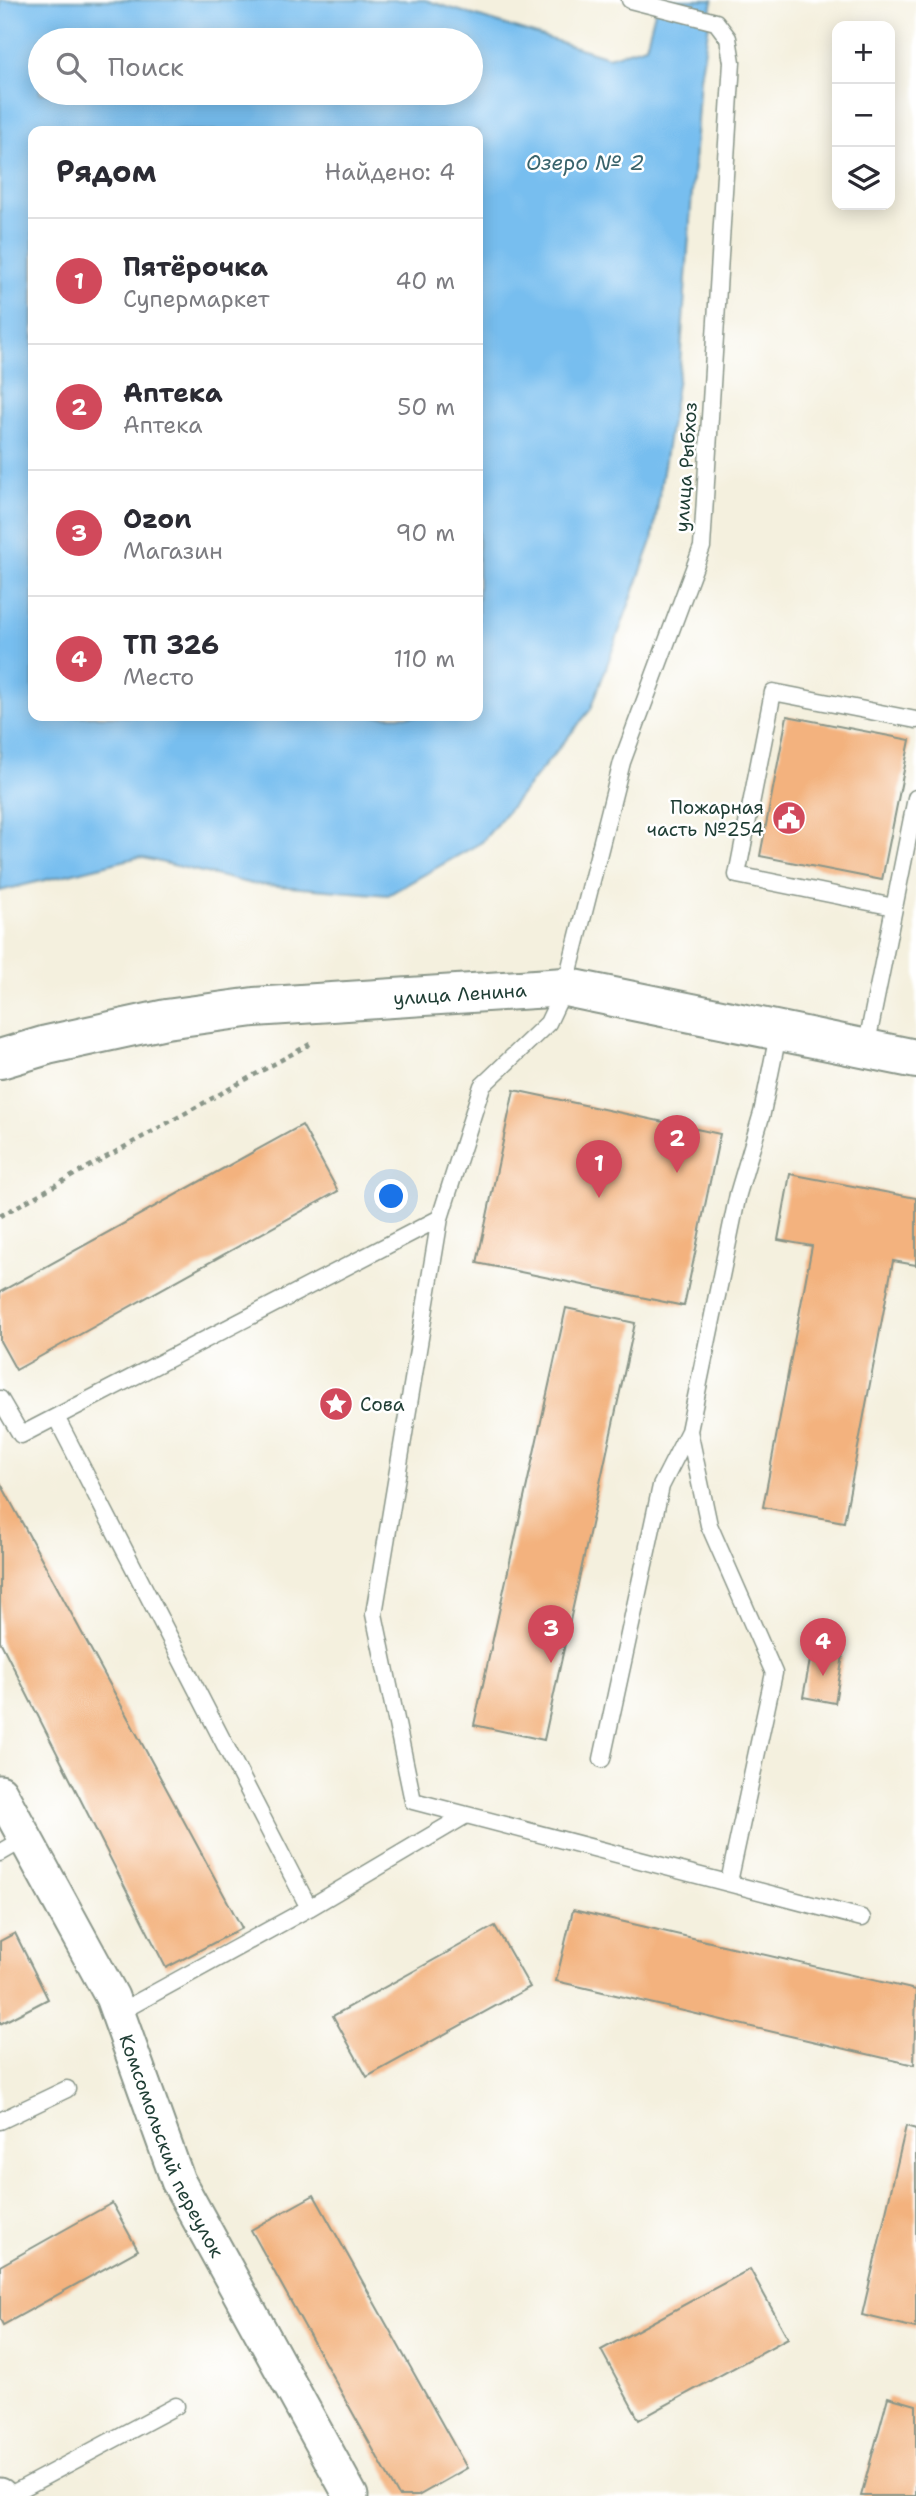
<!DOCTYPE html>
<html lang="ru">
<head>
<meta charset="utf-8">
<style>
	body { margin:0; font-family:"Shantell Sans",sans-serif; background:#f2f2f3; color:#2b2b33 }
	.controls { position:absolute; right:21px; top:21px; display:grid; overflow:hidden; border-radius:14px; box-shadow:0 4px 18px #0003 }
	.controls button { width:63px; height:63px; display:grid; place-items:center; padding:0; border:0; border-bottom:2px solid #e1e1e2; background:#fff; color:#2b2b33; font:35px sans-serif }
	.you { position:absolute; left:392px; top:1197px; width:24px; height:24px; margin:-18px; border:5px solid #fff; border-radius:50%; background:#1a73e8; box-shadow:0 0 0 10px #1a73e833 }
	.badge { display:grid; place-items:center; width:46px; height:46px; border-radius:50%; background:#d1495b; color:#fff; font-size:23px; font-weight:700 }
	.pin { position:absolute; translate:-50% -58px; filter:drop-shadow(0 2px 4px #0008) }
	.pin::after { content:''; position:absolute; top:37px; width:24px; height:21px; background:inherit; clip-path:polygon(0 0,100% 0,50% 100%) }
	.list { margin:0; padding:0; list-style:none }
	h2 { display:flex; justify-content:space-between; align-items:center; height:91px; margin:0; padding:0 28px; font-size:30px }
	h2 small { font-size:23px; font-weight:400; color:#7c7c81 }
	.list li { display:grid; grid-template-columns:46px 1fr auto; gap:21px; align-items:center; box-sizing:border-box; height:126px; padding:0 28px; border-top:2px solid #e1e1e2 }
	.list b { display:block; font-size:26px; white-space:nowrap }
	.list p { margin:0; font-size:23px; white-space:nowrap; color:#7c7c81 }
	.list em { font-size:23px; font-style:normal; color:#7c7c81 }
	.icon { flex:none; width:38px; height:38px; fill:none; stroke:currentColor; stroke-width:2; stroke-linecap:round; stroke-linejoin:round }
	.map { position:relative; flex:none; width:916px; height:2496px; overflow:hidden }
	.search { position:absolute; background:#fff; box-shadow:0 4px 18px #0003; left:28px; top:28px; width:455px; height:77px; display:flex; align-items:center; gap:18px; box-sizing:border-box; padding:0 24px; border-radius:38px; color:#7c7c81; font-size:26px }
	.panel { position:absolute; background:#fff; box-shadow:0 4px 18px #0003; left:28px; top:126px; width:455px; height:595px; border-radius:14px }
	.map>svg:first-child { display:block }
	.water { fill:#77beef; stroke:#4b7e92; stroke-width:2; fill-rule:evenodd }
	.building { fill:#f3b27e }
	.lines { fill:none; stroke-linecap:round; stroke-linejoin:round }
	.service-casing { stroke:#8a9689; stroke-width:19 }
	.minor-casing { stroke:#8a9689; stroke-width:37 }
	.tertiary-casing { stroke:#8a9689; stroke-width:42 }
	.path { stroke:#8a9689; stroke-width:4.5; stroke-dasharray:5 5; stroke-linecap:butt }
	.service { stroke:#fff; stroke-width:16 }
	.minor { stroke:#fff; stroke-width:33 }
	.tertiary { stroke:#fff; stroke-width:38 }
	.labels { text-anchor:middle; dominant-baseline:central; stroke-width:5; stroke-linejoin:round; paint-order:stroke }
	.street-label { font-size:19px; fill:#1f3d34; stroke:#fff }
	.poi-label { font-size:19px; fill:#1f3d34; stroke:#fff; text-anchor:end }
	.water-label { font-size:21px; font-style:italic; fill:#39646c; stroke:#fff }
</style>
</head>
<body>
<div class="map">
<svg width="916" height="2496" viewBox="0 0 916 2496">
	<rect width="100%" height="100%" fill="#fff"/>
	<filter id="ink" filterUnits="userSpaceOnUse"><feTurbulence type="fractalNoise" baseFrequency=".0143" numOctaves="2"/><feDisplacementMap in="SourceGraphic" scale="14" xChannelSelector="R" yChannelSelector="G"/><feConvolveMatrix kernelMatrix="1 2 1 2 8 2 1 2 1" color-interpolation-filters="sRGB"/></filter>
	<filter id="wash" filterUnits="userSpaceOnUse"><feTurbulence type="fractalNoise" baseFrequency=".00686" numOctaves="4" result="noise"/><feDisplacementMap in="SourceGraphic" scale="28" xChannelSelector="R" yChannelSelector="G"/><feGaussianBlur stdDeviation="1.57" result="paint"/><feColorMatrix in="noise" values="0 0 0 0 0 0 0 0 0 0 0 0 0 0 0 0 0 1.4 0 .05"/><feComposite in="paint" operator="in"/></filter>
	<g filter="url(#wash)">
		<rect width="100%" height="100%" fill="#f4f0de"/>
		<path class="water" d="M0,0H425L608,57L646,46L658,0H713L700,78L680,365L652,541L591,709L482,842L388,895L252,884L139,857L0,891ZM40,40H471V93H40ZM33,131H478V716H33Z"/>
		<g id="blocks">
			<path class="building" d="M787,716L910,740L882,880L760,856Z
				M514,1090L720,1134L684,1306L477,1263Z
				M302,1125L338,1191L16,1370L0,1341V1292Z
				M790,1174L916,1198V1265L893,1261L844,1522L763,1507L812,1246L778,1240Z
				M566,1308L635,1323L544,1740L474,1725Z
				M0,1482L242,1928L166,1968L0,1641Z
				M812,1650L843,1656L835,1703L803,1697Z
				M573,1910L916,1990L914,2065L556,1981Z
				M495,1926L530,1987L367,2077L333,2016Z
				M15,1933L48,1999L0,2024V1941Z
				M906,2126L916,2129V2328L862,2315Z
				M314,2195L467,2468L418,2496H399L251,2230Z
				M112,2203L138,2250L3,2325L0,2319V2266Z
				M750,2269L788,2338L639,2420L601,2350Z
				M888,2397L916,2405V2496H861Z"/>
		</g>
	</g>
	<g filter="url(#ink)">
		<use href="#blocks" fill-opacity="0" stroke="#8a9689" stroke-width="2"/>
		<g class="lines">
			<g class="service-casing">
				<path id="service" d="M630,0L716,22L728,38L732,62L702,547L622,762L565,987L548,1023L482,1086L440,1218L374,1614L413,1801L862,1918
					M894,907L737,875L773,692L916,720
					M866,1048L916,798
					M0,1399L21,1435L440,1218
					M56,1417L309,1908
					M602,1759L661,1486L689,1431
					M0,1853L26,1838
					M729,1882L774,1673L709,1525L689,1431L738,1194L762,1113L779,1030
					M118,2013L309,1908L466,1815
					M0,2121L67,2089
					M8,2496L176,2406"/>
			</g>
			<g class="minor-casing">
				<g id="minor">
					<path id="s1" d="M0,1792L112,1997L178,2181L351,2496"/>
					<path d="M0,2495V2496"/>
				</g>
			</g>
			<g class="tertiary-casing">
				<g id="tertiary">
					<path id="s2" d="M0,1059L47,1045L166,1019L254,1007L565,987L916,1059"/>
				</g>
			</g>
			<path class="path" d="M0,1216L310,1044"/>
			<use href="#service" class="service"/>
			<use href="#minor" class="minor"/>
			<use href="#tertiary" class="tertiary"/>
		</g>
	</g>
	<defs>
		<g id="civic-disc" transform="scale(1.75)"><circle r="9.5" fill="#d1495b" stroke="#fff"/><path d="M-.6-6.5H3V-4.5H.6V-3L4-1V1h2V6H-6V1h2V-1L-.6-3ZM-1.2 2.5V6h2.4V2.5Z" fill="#fff"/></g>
		<g id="sight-disc" transform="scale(1.75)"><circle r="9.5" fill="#d1495b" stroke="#fff"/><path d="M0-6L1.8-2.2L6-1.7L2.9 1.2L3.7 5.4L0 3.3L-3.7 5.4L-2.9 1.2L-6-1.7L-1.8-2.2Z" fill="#fff"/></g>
	</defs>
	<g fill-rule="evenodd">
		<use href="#civic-disc" x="789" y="818"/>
		<use href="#sight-disc" x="336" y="1404"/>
	</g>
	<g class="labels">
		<g class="street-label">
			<text transform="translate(686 467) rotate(-86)">улица Рыбхоз</text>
			<text stroke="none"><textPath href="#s2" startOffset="466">улица Ленина</textPath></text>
			<text stroke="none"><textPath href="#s1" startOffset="394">Комсомольский переулок</textPath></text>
		</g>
		<g class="poi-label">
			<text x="764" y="807">Пожарная<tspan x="764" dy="22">часть №254</tspan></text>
			<text x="360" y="1404" text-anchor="start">Сова</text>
		</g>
		<g class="water-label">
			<text x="585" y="163">Озеро № 2</text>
		</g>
	</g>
</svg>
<div class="controls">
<button>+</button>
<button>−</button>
<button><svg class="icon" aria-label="layers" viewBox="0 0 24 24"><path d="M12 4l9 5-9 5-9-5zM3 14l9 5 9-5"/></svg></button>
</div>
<div class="you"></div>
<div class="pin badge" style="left:599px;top:1198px">1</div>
<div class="pin badge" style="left:677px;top:1173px">2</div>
<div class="pin badge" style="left:551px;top:1663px">3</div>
<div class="pin badge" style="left:823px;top:1676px">4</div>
<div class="search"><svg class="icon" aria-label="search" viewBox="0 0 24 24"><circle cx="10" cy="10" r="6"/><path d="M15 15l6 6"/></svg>Поиск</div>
<section class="panel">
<h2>Рядом<small>Найдено: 4</small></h2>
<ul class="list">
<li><span class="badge">1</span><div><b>Пятёрочка</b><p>Супермаркет</p></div><em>40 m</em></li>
<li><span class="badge">2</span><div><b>Аптека</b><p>Аптека</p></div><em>50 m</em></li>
<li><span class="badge">3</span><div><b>Ozon</b><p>Магазин</p></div><em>90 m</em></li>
<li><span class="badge">4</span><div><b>ТП 326</b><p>Место</p></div><em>110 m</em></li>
</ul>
</section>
</div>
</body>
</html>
